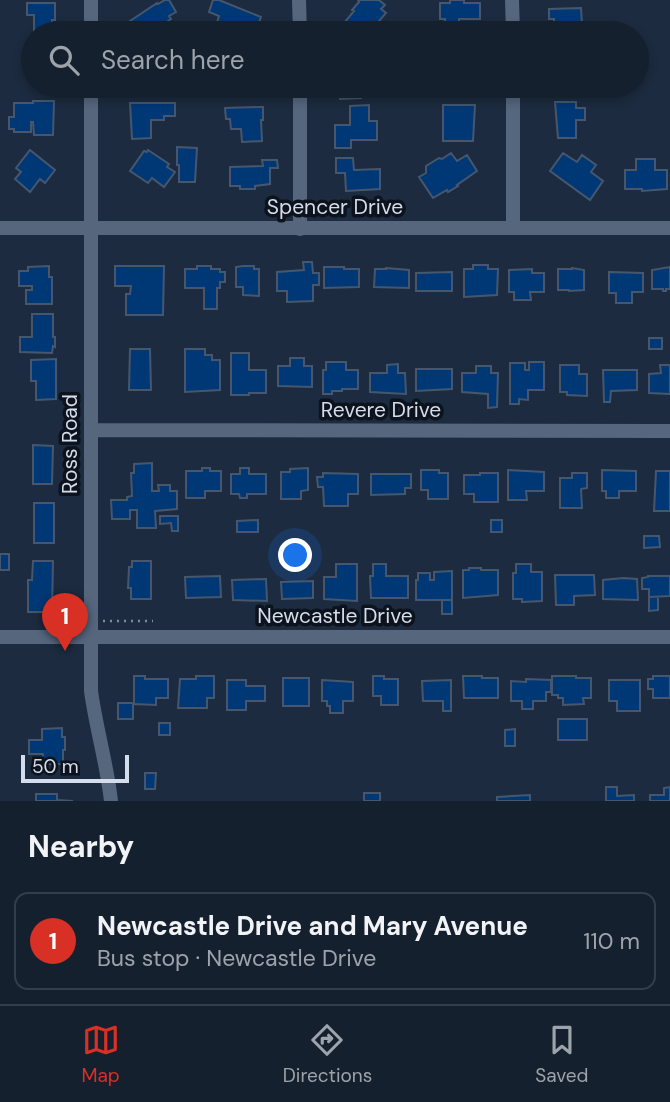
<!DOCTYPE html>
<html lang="en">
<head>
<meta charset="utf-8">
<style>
	body { margin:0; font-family:"DM Sans",sans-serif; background:#222d3b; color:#f1f3f6 }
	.scale { position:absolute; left:21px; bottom:18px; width:108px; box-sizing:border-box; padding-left:7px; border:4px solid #d3ddeb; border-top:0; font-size:19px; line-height:24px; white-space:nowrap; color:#d3ddeb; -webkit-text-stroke:5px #0c131c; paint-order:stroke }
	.you { position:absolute; left:296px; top:556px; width:24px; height:24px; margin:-18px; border:5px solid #fff; border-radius:50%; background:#1a73e8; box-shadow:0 0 0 10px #1a73e833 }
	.badge { display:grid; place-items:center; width:46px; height:46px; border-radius:50%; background:#d93025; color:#fff; font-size:23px; font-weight:700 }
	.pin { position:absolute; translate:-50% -58px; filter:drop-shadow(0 2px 4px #0008) }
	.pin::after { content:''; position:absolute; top:37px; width:24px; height:21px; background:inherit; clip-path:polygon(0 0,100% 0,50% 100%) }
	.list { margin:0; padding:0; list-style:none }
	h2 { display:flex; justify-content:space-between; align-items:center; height:91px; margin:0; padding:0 28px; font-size:30px }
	h2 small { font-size:23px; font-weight:400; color:#9da3aa }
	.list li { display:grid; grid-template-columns:46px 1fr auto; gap:21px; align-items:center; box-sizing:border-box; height:98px; margin:0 14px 14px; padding:0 14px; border:2px solid #343e4b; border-radius:14px }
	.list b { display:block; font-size:26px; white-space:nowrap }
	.list p { margin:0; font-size:23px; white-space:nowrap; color:#9da3aa }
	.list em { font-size:23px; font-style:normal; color:#9da3aa }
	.icon { flex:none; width:38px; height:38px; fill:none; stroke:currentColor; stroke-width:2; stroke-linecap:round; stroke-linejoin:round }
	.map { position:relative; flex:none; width:670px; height:801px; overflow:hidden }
	.search { position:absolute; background:#15202f; box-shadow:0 4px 10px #0003; left:21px; right:21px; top:21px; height:77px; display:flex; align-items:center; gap:18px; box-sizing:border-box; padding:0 24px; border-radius:38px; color:#9da3aa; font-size:26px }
	.sheet { height:203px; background:#15202f }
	nav { display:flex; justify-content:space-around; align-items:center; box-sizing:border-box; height:98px; border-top:2px solid #343e4b; background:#15202f; font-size:19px; color:#9da3aa }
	nav a { display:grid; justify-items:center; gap:4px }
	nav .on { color:#d93025 }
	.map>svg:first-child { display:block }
	.building { fill:#003876; stroke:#46576d; stroke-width:2 }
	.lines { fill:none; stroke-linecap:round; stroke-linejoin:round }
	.path { stroke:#7f8b9c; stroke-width:2.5; stroke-dasharray:2 5; stroke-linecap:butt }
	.street { stroke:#55667d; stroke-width:14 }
	.labels { text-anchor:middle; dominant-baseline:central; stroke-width:7; stroke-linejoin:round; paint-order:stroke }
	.street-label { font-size:21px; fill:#d3ddeb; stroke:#0c131c }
</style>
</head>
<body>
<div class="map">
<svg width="670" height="801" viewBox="0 0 670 801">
	<rect width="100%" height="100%" fill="#1c2b3f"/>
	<path class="building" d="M165,0H169L176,12L169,16L171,19L168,21L171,27L162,32L158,27L147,33H137L130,21L157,3L158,4Z
		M213,0H219L261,17L255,33H250L234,27L232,32L216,26L219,16L209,12Z
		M358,0H379L385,5L381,9L386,13L374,27L376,28L371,33H345L339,29L354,11L352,10L359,2Z
		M450,0H464V3H480V19H459V27H445V19H440V3H450Z
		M27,3H55V20H52V33H34V15H27Z
		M581,8L582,24H574V33H554V19H549V9Z
		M133,86H156V92H133Z
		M339,86H368V87H361V98L340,99Z
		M33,101H54L53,135H34L33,122H31V132H14V129H9V117H14V103H33Z
		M555,102H576V108H585V120H576V138H558Z
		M130,103H175V116H164V120H151V138L132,139Z
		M369,105V121H377V140H351V148H335V125H350V106Z
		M443,105H475L473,141H443Z
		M260,107H263V120H261L262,141L242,142L241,129H231L230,119H226L225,108Z
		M177,147L197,148L195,182H179V165H177Z
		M30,150L55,170L45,183L40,179L30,192L15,179L21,172L16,168Z
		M148,150L169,164L167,167L175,172L164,187L152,178L148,183L130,171L144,151L147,152Z
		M451,153L457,161L467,155L477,171L457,185L458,186L448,192L447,190L433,198L419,177L426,173V166L439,158L442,159Z
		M563,153L577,162L582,155L596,165L591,172L603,181L590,200L550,171Z
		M336,158H353L354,170L380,169V189L346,191L345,173H336Z
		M636,159H655V170H667V189L642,191V189H625V170H636Z
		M262,160H277L278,168H270V184L255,186V189H240V186H230V167L263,166Z
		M303,262H312L313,273H319V285H313V301L287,302V291H277V272L304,270Z
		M473,265H488V269H498L497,295L464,297V269H473Z
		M49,266V277H52V304H26V290H32V286H19V271H28V267Z
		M115,266H164L163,315H126V294H130L131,286H115Z
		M197,266H211V269H220V272H225V282H220V288H217V309H204V288H185V269H197Z
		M243,266H254V269H259V296L243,295V287H236V267Z
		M324,267H344V269H359V287L324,288Z
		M670,267V289H666V291H663V289H652V270Z
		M386,268L409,270V288L374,287L375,269H386Z
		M572,268L584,270V290L569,291V290H558V269H572Z
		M532,269V273H544V292H530L531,300H514V292H509V270Z
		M452,272V291H416V273Z
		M609,272L643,273V292H632V303H616V293H609Z
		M32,314H53V337H55V347L53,346L52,353L20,352V337H32Z
		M649,338H662V349H649Z
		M130,349H150L151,390H129Z
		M185,349H205V355H212V360H220V390L185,392Z
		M231,353H249V370H266V393H249V395H231Z
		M290,358H304V366H312V387L278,386V366H290Z
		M56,359V399L36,400V381H31V360Z
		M326,362H346V370H358V389H342V391H332V394H323V370H326Z
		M529,362H544V390H528V400L519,399V404H510V363H525V370H529Z
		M398,364V373H405L406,394L370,392V373H387V365Z
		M560,365H579V374H587V396L567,395V392H560Z
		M660,365H670V394L649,393V374L661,373Z
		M476,366H491V373H498L497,407L488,408V394L462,392V373H476Z
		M416,369H452V389L416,391Z
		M603,370H637V390L611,391L610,402H604Z
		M33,445L53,446L52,484H33Z
		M152,463V491H159L158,485H170V491H177V509L155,511L156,528H137V510H130V519H112L111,500H127V497L132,496L131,473H134V464Z
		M202,468H210V471H221V491H205V498H186V471H202Z
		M240,468H249V474H266V494H247V498H240L239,494H231V474H240Z
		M308,468V490L301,491V499H281V472H290V469Z
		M421,470H439V473H448V499H428V490H421Z
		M508,470L544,472V491H526L527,500H508Z
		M602,470L636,471V491H619V498H606V491H602Z
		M656,471H670V511H654Z
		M323,473L358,474V494H348V506H324L323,487H318L317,477H323Z
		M480,473H498V502H474V494H464V475H480Z
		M572,473H587V488L581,489L582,508H560V478H572Z
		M371,474H411V488H405V494L371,495Z
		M34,503H54V543H34Z
		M160,516H178V531H172L171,523L160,524Z
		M258,520V532H237V521Z
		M491,520H502V532H491Z
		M644,536H659L660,547L644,548Z
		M0,554H9V570H0Z
		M33,561H53L52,612H28V580H32Z
		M132,561H151V599H131V588H128L129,567H132Z
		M336,564H357V601L324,599V577H336Z
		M373,564H386V576H408V598H371L370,576H373Z
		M516,564H531V572H542V601L522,602V599H513V573H516Z
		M469,568H481V570H498V595L463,598V570H469Z
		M452,571V600H416V580H418V573H430V580H434V572Z
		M555,575H594L595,595L574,596V605H556Z
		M220,576L221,597L186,598L185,577Z
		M648,576H670V596L649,597V589H642V578L648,577Z
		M623,578L637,579L638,600L603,599V580Z
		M266,579L267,601L233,600L232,580Z
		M313,581V598L282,599L281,582Z
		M649,597H658V610L649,611Z
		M442,600H452V614H442Z
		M134,676H145V679H168V698H156V705L134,704Z
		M196,676H214V698H207V708H178L180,679H196Z
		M373,676H384V679H398V705H381V696H373Z
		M463,676H482V678H498V698H464Z
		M552,676H576V678H591V698H583L584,704L563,705V698H558V695H552Z
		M653,676H670V698H653V689H648V679H653Z
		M283,678H309V706H283Z
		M526,679L551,680V692H546V701H533V709H522V701H511V681L526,682Z
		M227,680H246V686H265V701H246V710H227Z
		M322,680L353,682V701H343V713H330V706H327V701H322Z
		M451,680V711H443V701H423L422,681Z
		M609,680H640V711H617V701H609Z
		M118,703H133V719H118Z
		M558,719H587V740H558Z
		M159,723H170V735H159Z
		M62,728V737H65V750H63V764H43V754H29V740H42V729Z
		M515,729V746H505V730Z
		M145,773H156L155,789H145Z
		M606,787H617V796L634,795V801H606Z
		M670,787V801H650V795H664V788Z
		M364,793H380V801H364Z
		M36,794H57V800L73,801H36Z
		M530,795V801H497V797Z"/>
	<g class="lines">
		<path class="path" d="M103,621H153"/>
		<path class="street" d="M299,0L300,33
			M512,0L513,33
			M91,33V0
			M91,86V691C96,728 107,764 111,801
			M300,86V229
			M513,86V228
			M0,228H670
			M91,430L670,431
			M0,637H670"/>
	</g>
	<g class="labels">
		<g class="street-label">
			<text x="335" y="207">Spencer Drive</text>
			<text x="381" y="410">Revere Drive</text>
			<text transform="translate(70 444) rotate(-90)">Ross Road</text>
			<text x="335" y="616">Newcastle Drive</text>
		</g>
	</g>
</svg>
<div class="scale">50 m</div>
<div class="you"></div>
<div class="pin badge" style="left:65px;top:651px">1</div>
<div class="search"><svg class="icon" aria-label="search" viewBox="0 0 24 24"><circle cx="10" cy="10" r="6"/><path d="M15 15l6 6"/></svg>Search here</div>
</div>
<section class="sheet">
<h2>Nearby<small></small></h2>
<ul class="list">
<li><span class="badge">1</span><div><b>Newcastle Drive and Mary Avenue</b><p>Bus stop · Newcastle Drive</p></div><em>110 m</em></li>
</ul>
</section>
<nav>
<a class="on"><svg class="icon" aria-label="map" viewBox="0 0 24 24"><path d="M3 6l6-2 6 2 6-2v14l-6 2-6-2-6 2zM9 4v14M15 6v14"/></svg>Map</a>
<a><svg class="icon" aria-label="directions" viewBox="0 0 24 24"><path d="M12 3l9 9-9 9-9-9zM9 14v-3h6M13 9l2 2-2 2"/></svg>Directions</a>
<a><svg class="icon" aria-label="saved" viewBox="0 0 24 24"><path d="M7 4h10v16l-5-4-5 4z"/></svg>Saved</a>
</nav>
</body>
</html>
